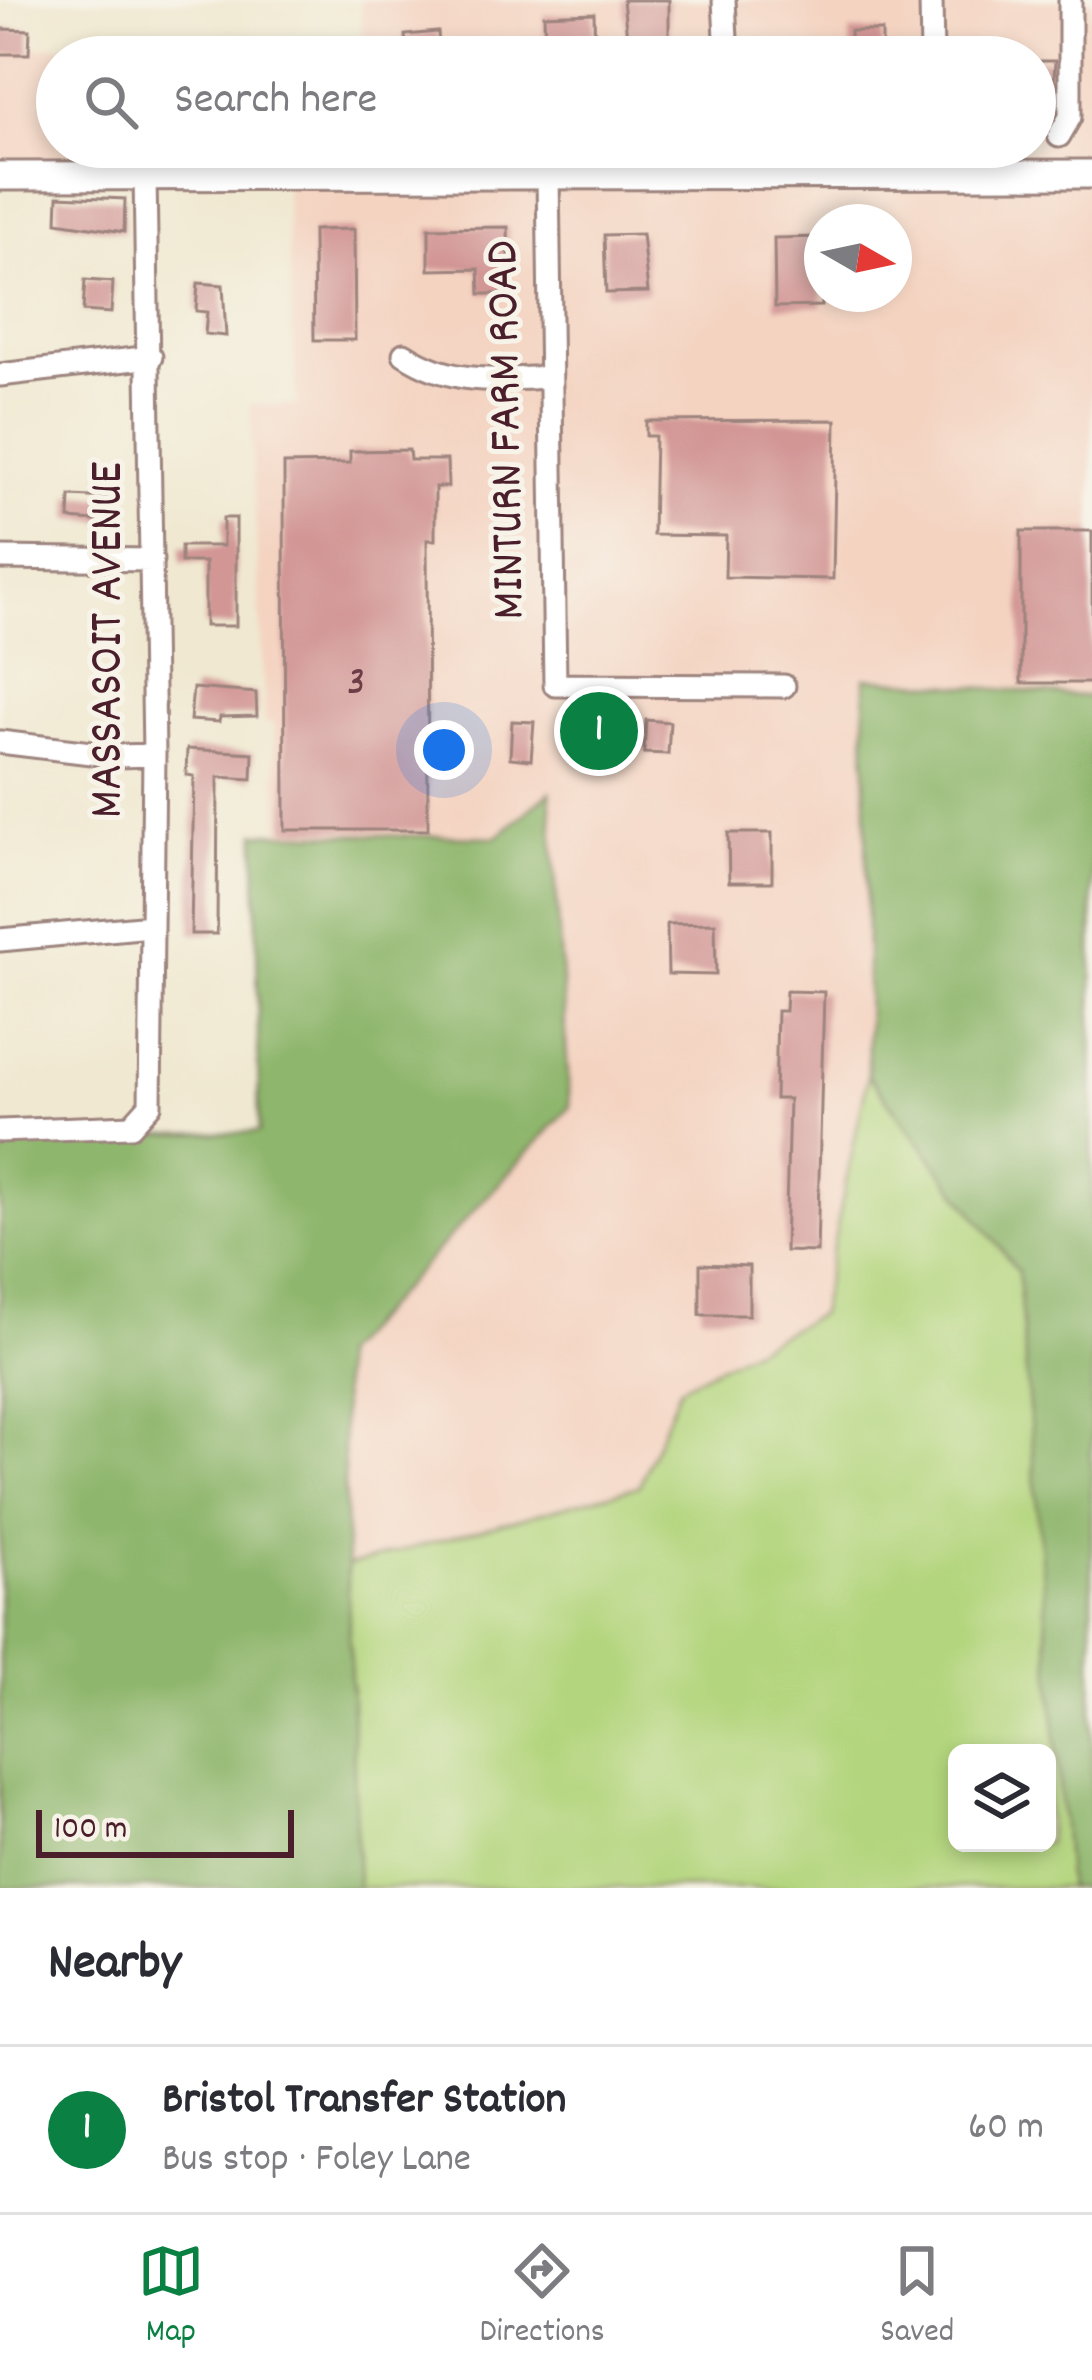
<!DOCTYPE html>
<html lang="en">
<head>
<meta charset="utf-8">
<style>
	body { margin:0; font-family:Dekko,sans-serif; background:#f7f7f7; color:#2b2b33 }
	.controls { position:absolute; right:36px; bottom:36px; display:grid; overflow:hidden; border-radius:18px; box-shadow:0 6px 18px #0003 }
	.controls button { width:108px; height:108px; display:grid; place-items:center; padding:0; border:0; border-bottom:3px solid #e1e1e2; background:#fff; color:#2b2b33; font:60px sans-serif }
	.compass { position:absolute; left:804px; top:204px; width:108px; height:108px; border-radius:50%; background:#fff; box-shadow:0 6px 18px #0003; rotate:99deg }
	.scale { position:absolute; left:36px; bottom:30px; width:258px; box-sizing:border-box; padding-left:12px; border:6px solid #4a1f2b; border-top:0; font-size:33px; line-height:42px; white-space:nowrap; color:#4a1f2b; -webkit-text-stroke:9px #f7f3e8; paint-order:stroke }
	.you { position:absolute; left:444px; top:750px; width:42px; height:42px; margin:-30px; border:9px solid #fff; border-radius:50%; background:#1a73e8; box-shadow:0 0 0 18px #1a73e833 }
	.badge { display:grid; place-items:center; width:78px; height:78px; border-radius:50%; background:#0b8043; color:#fff; font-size:39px; font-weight:700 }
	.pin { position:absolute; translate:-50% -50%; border:6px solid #fff; box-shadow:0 3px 12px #0006 }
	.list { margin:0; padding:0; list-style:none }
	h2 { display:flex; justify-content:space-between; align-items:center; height:156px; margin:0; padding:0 48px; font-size:51px }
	h2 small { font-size:39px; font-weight:400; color:#7c7c81 }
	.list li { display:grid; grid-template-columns:78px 1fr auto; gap:36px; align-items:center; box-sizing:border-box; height:168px; padding:0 48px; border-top:3px solid #e1e1e2 }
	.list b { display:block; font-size:45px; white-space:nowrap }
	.list p { margin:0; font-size:39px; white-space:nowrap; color:#7c7c81 }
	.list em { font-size:39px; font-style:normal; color:#7c7c81 }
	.icon { flex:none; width:66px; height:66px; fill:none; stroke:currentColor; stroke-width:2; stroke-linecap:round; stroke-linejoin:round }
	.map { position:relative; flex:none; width:1092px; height:1888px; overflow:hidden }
	.search { position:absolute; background:#fff; box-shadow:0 6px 18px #0003; left:36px; right:36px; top:36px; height:132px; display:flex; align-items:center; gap:30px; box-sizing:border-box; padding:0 42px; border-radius:66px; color:#7c7c81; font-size:45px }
	.sheet { height:324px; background:#fff }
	nav { display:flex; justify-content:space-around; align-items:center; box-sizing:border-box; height:168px; border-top:3px solid #e1e1e2; background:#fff; font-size:33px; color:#7c7c81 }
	nav a { display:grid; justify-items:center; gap:6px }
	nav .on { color:#0b8043 }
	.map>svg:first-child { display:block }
	.built { fill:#f4d3c1; fill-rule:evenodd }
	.green { fill:#b3d57d; stroke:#7e7a54; stroke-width:3; fill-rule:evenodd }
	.forest { fill:#8eb66c; stroke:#6c6a4c; stroke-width:3 }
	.building { fill:#d29695 }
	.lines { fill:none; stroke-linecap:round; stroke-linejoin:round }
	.minor-casing { stroke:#9d847e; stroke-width:27 }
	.major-casing { stroke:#9d847e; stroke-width:33 }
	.minor { stroke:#fff; stroke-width:21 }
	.major { stroke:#fff; stroke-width:27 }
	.labels { text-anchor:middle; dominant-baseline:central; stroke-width:10; stroke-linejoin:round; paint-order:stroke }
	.number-label { font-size:42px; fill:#6c3d46 }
	.street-label { font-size:48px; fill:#4a1f2b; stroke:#f7f3e8 }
</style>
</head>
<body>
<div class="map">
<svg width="1092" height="1888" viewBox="0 0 1092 1888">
	<rect width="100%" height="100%" fill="#f7f3e8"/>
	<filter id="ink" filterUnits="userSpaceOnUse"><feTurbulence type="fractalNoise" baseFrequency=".00833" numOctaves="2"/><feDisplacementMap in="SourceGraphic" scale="24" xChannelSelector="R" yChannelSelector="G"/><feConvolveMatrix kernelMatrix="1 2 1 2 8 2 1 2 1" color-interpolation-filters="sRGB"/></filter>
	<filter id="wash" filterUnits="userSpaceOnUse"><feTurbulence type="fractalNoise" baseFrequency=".004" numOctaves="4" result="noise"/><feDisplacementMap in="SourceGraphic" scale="48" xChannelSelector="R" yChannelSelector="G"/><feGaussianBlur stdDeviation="2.7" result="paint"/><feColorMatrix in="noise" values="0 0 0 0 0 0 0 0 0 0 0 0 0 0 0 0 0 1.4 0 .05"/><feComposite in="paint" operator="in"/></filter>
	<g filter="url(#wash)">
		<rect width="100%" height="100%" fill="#f0e8d0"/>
		<path class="built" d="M361,0H1092V697L865,679L868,1075L819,1314L680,1387L639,1486L347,1566L340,1355L570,1107L551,794L497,837L280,833L273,723L265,722L250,404L297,405L284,163L366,162V147H1035V57H363ZM822,222H894V294H822Z
			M70,46L242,50V57H57V147H248L249,161L0,165V50Z"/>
		<path class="green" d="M868,1075L1018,1271L1068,1888H358L347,1566L639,1486L680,1387L819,1314ZM957,1753H1047V1843H957Z"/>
		<path class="forest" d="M865,678L1092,697V1888H1068L1018,1271L868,1075Z
			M550,792L570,1107L340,1355L358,1888H0V1138L259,1132L256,833L497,837Z"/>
		<g id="blocks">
			<path class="building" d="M623,0H669V57H629Z
				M594,13L595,54L545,52L544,15Z
				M0,29L30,30L29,54H0Z
				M850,31H882V57H851Z
				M438,32L440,57H407L405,35Z
				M1035,61H1055L1052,119L1035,118Z
				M58,196L125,199L124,232L57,222Z
				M508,227L509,294H480L479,269L429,270V228Z
				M354,229L355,340H314L313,230Z
				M642,234L648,292L606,293L604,235Z
				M822,237V306L775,307L774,238Z
				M85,280L113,282L111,313L83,311Z
				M198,283L223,285L226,336L205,334L207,312L196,311Z
				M836,420L833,579L725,577L726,536L653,535L655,436H646V421Z
				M409,450L410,460H447L448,487H435V540H427L428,830H285L284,464L350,463V451Z
				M70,496L110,498L109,522L69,519Z
				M223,518H236V626H205V562H181V546H223Z
				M1021,531H1092V683H1021Z
				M193,688L256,693L257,716L220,717L219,722L190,720Z
				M591,700H630L629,729H615V744H590Z
				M646,720L670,722L668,754L644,753Z
				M512,721L534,722L531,760L510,758Z
				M187,749L253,753L252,779L218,777L217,934H191L194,776L186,775Z
				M728,833H772V882H729Z
				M715,923L716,975L668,974L667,924Z
				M786,991L824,992L817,1252L785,1251L789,1099H775L777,1011H785Z
				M700,1264L749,1266V1315H700Z"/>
		</g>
	</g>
	<g filter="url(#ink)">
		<use href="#blocks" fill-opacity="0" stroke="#9d847e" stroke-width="3"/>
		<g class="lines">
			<g class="minor-casing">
				<path id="minor" d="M724,0L727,57
					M931,0L932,57
					M1059,136L1070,117V0
					M731,147L733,175
					M548,174L555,685L784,686
					M404,354C451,385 495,380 549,377
					M0,375L151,357
					M0,558L152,560
					M0,742L116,756L154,755
					M0,940L151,926
					M0,1131L131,1126L150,1105L154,755L145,175"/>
			</g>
			<g class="major-casing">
				<path id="major" d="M0,176L1092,174"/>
			</g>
			<use href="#minor" class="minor"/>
			<use href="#major" class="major"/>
		</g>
	</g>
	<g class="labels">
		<g class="number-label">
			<text x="356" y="685">3</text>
		</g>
		<g class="street-label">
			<text transform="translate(509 430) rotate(-91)">MINTURN FARM ROAD</text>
			<text transform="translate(110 640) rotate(-90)">MASSASOIT AVENUE</text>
		</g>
	</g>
</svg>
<div class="controls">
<button><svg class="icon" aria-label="layers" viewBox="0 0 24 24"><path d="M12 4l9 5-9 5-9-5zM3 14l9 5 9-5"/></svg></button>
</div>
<svg class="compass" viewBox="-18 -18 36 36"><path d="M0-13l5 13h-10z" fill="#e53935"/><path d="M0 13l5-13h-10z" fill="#7c7c81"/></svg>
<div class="scale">100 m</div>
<div class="you"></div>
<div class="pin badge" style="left:599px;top:731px">1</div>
<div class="search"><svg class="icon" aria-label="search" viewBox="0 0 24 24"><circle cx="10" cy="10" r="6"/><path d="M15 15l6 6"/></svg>Search here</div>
</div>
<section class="sheet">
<h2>Nearby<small></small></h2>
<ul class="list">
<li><span class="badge">1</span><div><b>Bristol Transfer Station</b><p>Bus stop · Foley Lane</p></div><em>60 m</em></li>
</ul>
</section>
<nav>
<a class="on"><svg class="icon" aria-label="map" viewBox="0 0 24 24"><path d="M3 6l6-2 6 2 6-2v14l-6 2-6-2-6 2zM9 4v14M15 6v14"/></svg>Map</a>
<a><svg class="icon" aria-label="directions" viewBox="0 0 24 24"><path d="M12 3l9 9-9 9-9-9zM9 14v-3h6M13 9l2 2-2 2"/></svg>Directions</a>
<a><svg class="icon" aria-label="saved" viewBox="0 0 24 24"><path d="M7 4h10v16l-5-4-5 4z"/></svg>Saved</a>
</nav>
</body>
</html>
